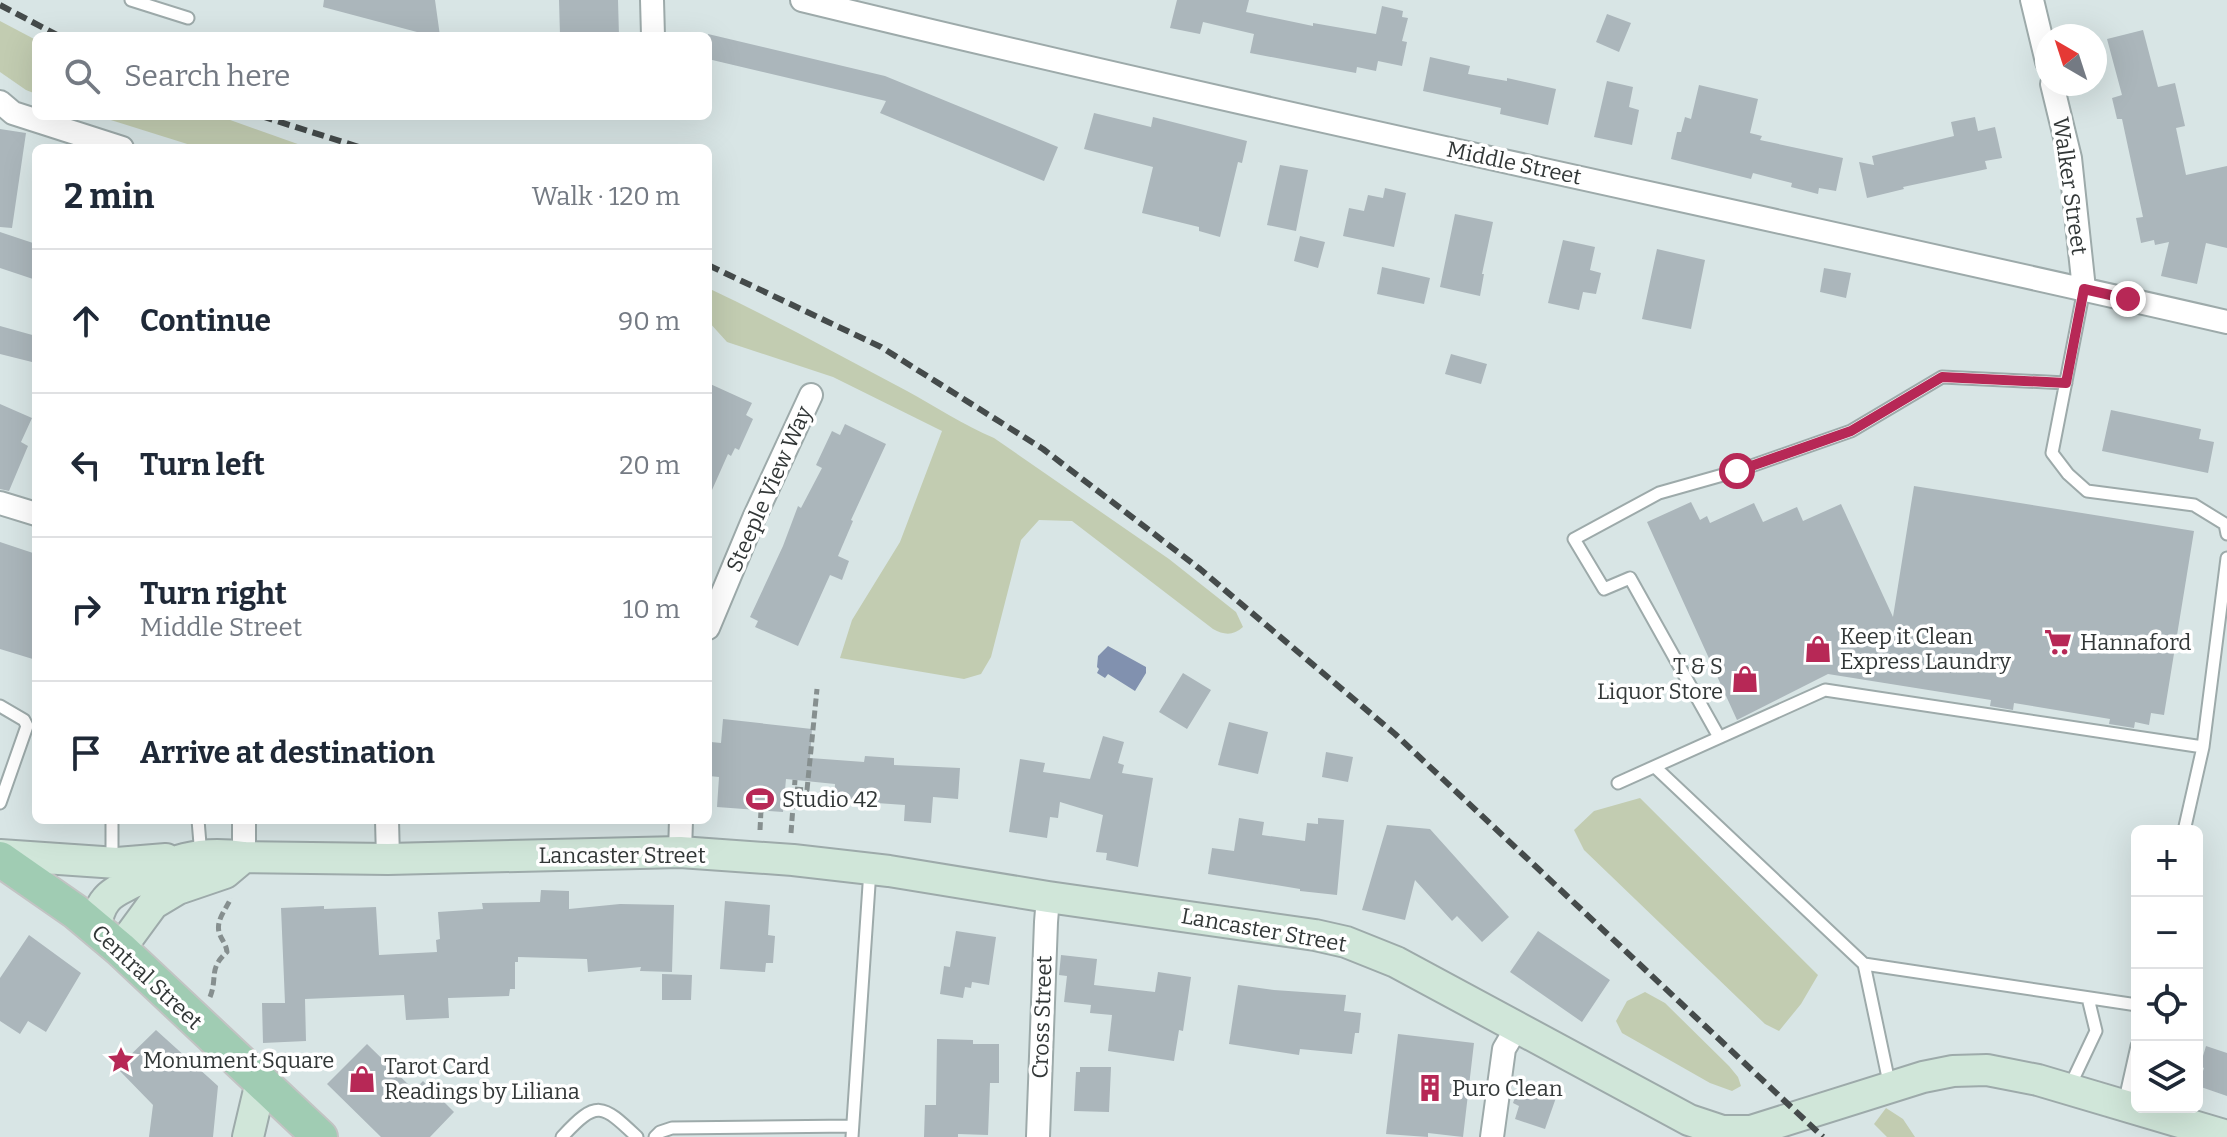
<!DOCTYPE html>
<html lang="en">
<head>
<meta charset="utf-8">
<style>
	body { margin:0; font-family:Bitter,serif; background:#f2f2f3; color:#1f2937 }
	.controls { position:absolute; right:24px; bottom:24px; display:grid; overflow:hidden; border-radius:12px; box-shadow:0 8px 32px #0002 }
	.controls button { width:72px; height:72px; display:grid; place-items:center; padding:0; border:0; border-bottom:2px solid #e0e1e3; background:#fff; color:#1f2937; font:40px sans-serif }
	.compass { position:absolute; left:2035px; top:24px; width:72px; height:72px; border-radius:50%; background:#fff; box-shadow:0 8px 32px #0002; rotate:321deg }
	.stop { position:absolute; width:24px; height:24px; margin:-18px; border:6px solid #b72856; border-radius:50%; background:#fff }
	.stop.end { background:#b72856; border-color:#fff; box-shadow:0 2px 8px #0008 }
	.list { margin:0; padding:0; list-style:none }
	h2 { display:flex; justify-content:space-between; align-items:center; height:104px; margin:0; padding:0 32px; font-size:34px }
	h2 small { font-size:26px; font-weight:400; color:#747a83 }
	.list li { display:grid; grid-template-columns:52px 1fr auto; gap:24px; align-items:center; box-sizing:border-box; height:144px; padding:0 32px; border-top:2px solid #e0e1e3 }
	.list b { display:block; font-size:30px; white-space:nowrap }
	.list p { margin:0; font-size:26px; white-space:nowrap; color:#747a83 }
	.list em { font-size:26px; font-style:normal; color:#747a83 }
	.icon { flex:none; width:44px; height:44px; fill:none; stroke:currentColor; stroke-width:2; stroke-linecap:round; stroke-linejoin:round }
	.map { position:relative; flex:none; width:2227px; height:1137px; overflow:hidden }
	.search { position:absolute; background:#fff; box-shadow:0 8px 32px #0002; left:32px; top:32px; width:680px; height:88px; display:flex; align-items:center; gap:20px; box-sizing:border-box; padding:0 28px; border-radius:12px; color:#747a83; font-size:30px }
	.panel { position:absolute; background:#fff; box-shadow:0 8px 32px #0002; left:32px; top:144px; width:680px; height:680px; border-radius:12px }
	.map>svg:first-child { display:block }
	.green { fill:#c2ccb1 }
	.water { fill:#8191af }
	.building { fill:#abb6bb }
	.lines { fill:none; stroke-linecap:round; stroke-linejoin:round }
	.service-casing { stroke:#9daaaa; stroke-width:15 }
	.minor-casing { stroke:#9daaaa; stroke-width:26 }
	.secondary-casing { stroke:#9daaaa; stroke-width:34 }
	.primary-casing { stroke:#c2c3c3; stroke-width:38 }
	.path { stroke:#868f8f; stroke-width:5; stroke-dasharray:8 4; stroke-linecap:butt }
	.service { stroke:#fff; stroke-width:11 }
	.minor { stroke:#fff; stroke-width:22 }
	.secondary { stroke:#d0e6d9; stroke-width:30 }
	.primary { stroke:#a0ccb3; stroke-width:34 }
	.rail { stroke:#454b4b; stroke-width:6; stroke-dasharray:12 6; stroke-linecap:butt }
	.route { stroke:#b72856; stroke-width:10 }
	.labels { text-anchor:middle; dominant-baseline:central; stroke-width:7; stroke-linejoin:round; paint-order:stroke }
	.street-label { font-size:22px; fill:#323737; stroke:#fff }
	.poi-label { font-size:22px; fill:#323737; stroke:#fff; text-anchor:start }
</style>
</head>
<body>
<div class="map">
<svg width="2227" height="1137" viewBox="0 0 2227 1137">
	<rect width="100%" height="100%" fill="#d8e5e5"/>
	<path class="green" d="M0,21L36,40V94L26,90L0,72Z
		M98,116H219L309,148H200Z
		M708,288C776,320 841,356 907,391C936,407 964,425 994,438L1169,559L1236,612L1243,627C1233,636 1224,635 1213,629L1072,521L1039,520L1021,540L991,657L981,674L964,679L840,658L852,620L900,542L942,431L833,377L727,342L708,321Z
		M1640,798L1818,975L1801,1004L1779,1031L1765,1024L1584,850L1574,830L1594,811Z
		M1645,992L1665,1003L1729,1066L1738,1077L1741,1086L1732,1091L1710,1083L1622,1033L1616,1021L1627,1001Z
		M1886,1108L1903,1119L1915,1137H1887L1874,1124Z"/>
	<path class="water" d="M1108,646L1146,667V673L1135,691L1108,674L1105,678L1097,673L1099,669L1097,667L1098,656Z"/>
	<path class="building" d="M324,0H435L440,36H432L323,7Z
		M559,0H618L619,36H560Z
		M1177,0H1249L1246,12L1313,26V23L1376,34L1382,6L1403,11L1402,17L1408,18L1402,41L1407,42L1402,66L1378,61L1376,71L1357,67L1356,73L1250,53L1254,34L1203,22L1200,34L1170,28Z
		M1607,14L1631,23L1619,52L1596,42Z
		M2143,30L2158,87L2175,83L2185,126L2176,128L2186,175L2227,166V248L2206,243L2197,284L2161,276L2169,242L2155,245L2154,240L2141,243L2136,218L2143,217L2122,119H2117L2112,98L2122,95L2107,39Z
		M708,34L885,76L1058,147L1044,181L880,113L886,101L708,59Z
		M1430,57L1470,66L1468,74L1507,81V78L1556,89L1548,125L1500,114L1501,108L1423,91Z
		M1607,81L1633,87L1629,107L1639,110L1632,145L1594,137Z
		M1699,85L1758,99L1750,133L1762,136L1760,140L1843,158L1836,191L1819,188L1818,194L1791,187L1792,183L1753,173L1751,179L1671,159L1677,132H1681L1685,117L1691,119Z
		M1094,113L1151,127L1153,117L1247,141L1242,163L1238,162L1220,237L1199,231V227L1142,213L1153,167L1084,149Z
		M1975,117L1978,131L1995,127L2002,158L1985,161L1987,169L1903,187L1904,189L1867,198L1859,162L1874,165L1872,156L1954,136L1951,122Z
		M0,129L26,133L12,228L0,227Z
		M1280,165L1308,170L1296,231L1267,225Z
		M1385,188L1406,193L1394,247L1343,236L1349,208L1364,211L1368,195L1383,198Z
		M1455,214L1493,222L1482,274H1484L1480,296L1440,287Z
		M0,232L36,244V280L0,268Z
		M1300,236L1325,242L1318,268L1294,261Z
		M1563,240L1595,247L1590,270L1601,273L1596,294L1583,292L1579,310L1548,303Z
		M1657,249L1705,260L1691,329L1642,319Z
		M1382,267L1430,278L1424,304L1377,294Z
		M1824,268L1851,273L1846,298L1820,292Z
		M0,326L36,336V363L0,354Z
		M1451,354L1487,364L1481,384L1445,374Z
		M708,383L752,403L746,415L753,419L739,450L735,448L731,456L728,454L708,499Z
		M0,404L32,418L21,442L28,446L9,491L0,489Z
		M2111,410L2201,429L2199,439L2214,442L2208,473L2102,451Z
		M845,424L886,444L851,520L853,521L838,556L849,561L842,580L830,575L798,646L755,627L758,621L750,617L783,546L798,506L801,508L822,468L816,465L832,431L840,435Z
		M1914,486L2194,531L2164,715L2151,713L2149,725L2135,722L2134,728L2109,724L2110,719L2014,703L2013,710L1990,706L1991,700L1828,674L1737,720L1647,522L1691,502L1700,520L1707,516L1710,523L1754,503L1763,522L1797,507L1803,521L1841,504L1893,617Z
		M0,542L36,554V660L0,649Z
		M1183,673L1211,690L1187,729L1159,712Z
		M723,719L812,729L810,758L864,762L865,756L894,758V765L960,768L958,799L933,797L931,823L904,821L905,805L834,800L835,784L786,779L783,812L717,807L719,777L709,776L711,742L721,743Z
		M1229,722L1268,732L1258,774L1218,765Z
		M1103,736L1124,742L1118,763L1124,765L1122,773L1153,778L1138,867L1106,860L1107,853L1096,852L1103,815L1060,802L1058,818L1050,817L1047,838L1009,832L1020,759L1045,763L1043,772L1090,779Z
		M1326,752L1353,757L1348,782L1322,777Z
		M1239,818L1264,822L1262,835L1305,841L1307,823L1318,824V818L1344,820L1337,895L1300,891V889L1208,874L1212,848L1234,851Z
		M1387,825L1430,829L1509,917L1482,942L1457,916L1452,921L1415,880L1405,920L1362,910Z
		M541,890L569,891V909L620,904L674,905L672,972L640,971L641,967L588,972L587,959L518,957V962H515V989H510L509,996L448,998L449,1018L406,1020L404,995L305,999L306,1041L263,1043L262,1003H285L281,908L324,906V909L376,907L379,955L437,952L436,940L440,939L438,912L483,909L482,903L540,902Z
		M725,901L770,905L768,935L775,936L773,963H766L765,972L720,969Z
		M956,931L996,937L989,985L972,982L971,988L965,987L963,998L940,994L944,966L950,967Z
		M1538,931L1610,980L1582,1022L1510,972Z
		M29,935L81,973L46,1032L28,1021L20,1034L0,1021V978Z
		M1061,955L1097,959L1094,985L1155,992L1158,972L1191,977L1183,1031L1179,1030L1174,1061L1108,1051L1112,1015L1090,1013L1091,1005L1064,1002L1067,976L1059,975Z
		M662,974L692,975L691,1000H662Z
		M1238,985L1274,990L1346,995L1344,1011L1361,1013L1359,1033H1355L1352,1054L1300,1049L1299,1055L1229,1044Z
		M156,1030L218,1086L213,1137H149L153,1105L117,1068Z
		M1398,1034L1474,1043L1463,1137L1428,1133V1137L1386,1134Z
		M937,1039L973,1040V1044H999V1083H990L988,1135L958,1134V1137H924L925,1105H936Z
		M367,1044L414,1090L423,1081L454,1112L430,1137H381L327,1084Z
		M2206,1046L2227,1053V1096L2198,1086L2204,1068L2200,1066Z
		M1080,1067H1111L1109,1112L1074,1111L1076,1072H1080Z
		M1521,1080L1558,1092L1545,1129L1515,1119L1519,1106L1513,1103Z"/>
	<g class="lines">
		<g class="service-casing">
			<path id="service" d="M131,0L188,18
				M2084,289L2052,453L2068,474L2087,491L2194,505L2225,524L2227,534
				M0,706L24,720L27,726L0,803
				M1719,737L1630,578L1604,589L1574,539L1659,493L1737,471L1851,431L1942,377L2066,383
				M1655,767L1864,964L2137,1005
				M1618,783L1825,690L2203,747
				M112,820V862
				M198,820L201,856
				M2184,831L2203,747L2227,558
				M1864,964L1890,1087
				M2070,1086L2096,1031L2088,998
				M2124,1104L2137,1046
				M562,1137C597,1099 602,1104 637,1137
				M655,1137L660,1132L672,1128L852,1126
				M852,1137L870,870"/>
		</g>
		<g class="minor-casing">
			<path id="minor" d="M652,0L653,36
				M802,0C1275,115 1752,213 2227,322
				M2032,0L2047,62
				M2052,84L2070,158L2084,289
				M0,102L13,113L122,148
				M0,503L36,514
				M708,628L754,518L811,395
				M387,820L388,859
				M680,852L681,820
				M244,857V820
				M1038,1137L1046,922L1048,897
				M1492,1137L1504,1049L1517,1027"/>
		</g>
		<g class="secondary-casing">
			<path id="secondary" d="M0,855L117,863L166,859
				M95,929C97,919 99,908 106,900C112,892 123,888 132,883C171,860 198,850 244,857L388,859L680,852L793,860L889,871L1048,897L1315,935L1346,942L1396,962L1689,1120L1722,1131H1751L1923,1077L1953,1071L1987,1070L2038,1080L2227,1136
				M120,949L153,904L178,889L225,873L244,857
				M248,1137L261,1082"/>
		</g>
		<g class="primary-casing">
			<path id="primary" d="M0,859L76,912L120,949L320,1137"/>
		</g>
		<path class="path" d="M795,789L807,790L817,689
			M760,830L761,810
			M791,833L795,780
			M210,997C218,977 208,969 227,952C226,943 221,940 219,932C216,920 226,909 231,898"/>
		<use href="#service" class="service"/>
		<use href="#minor" class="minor"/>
		<use href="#secondary" class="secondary"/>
		<use href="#primary" class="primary"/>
		<path class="rail" d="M0,5L59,36
			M261,116L362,148
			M708,265L881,347L1043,449L1200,569L1395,734L1823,1137"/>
	</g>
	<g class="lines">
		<path class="route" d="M1737,471L1851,431L1942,377L2066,383L2084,289L2128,299"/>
	</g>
	<defs>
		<g id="supermarket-bare" transform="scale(2.16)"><path d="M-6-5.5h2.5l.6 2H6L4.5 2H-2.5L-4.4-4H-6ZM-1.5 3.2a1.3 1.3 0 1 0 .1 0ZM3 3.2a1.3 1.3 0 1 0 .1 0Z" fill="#b72856" stroke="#fff" stroke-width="2.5" paint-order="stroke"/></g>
		<g id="shop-bare" transform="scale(2.16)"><path d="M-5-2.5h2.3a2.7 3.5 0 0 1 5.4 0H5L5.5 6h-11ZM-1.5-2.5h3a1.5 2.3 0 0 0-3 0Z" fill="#b72856" stroke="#fff" stroke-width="2.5" paint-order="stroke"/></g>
		<g id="stadium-bare" transform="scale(2.16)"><path d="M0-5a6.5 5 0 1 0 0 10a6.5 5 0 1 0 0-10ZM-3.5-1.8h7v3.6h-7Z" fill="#b72856" stroke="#fff" stroke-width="2.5" paint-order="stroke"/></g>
		<g id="sight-bare" transform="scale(2.16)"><path d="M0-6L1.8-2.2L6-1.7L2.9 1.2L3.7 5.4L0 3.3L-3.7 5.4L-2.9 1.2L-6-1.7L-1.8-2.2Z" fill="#b72856" stroke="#fff" stroke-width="2.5" paint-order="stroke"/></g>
		<g id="building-bare" transform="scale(2.16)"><path d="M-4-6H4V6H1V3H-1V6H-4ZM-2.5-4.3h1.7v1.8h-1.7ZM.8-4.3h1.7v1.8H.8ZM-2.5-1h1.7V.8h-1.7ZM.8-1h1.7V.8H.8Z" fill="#b72856" stroke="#fff" stroke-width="2.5" paint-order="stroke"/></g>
	</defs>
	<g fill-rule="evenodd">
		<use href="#supermarket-bare" x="2058" y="642"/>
		<use href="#shop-bare" x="1818" y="649"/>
		<use href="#shop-bare" x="1745" y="679"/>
		<use href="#stadium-bare" x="760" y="799"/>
		<use href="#sight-bare" x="121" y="1060"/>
		<use href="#shop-bare" x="362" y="1079"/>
		<use href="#building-bare" x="1430" y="1088"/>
	</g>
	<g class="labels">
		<g class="street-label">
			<text transform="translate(1514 163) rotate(12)">Middle Street</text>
			<text transform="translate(2070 186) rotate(82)">Walker Street</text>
			<text transform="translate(769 489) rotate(-66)">Steeple View Way</text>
			<text x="622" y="855">Lancaster Street</text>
			<text transform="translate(1264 930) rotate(10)">Lancaster Street</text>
			<text transform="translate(147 977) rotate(43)">Central Street</text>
			<text transform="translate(1042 1017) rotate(-88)">Cross Street</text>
		</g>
		<g class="poi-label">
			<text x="1840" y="636">Keep it Clean<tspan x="1840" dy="25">Express Laundry</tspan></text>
			<text x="2080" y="642">Hannaford</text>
			<text x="1723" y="666" text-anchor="end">T &amp; S<tspan x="1723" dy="25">Liquor Store</tspan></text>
			<text x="782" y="799">Studio 42</text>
			<text x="143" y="1060">Monument Square</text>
			<text x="384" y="1066">Tarot Card<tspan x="384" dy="25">Readings by Liliana</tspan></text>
			<text x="1452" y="1088">Puro Clean</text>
		</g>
	</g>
</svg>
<div class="controls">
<button>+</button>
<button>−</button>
<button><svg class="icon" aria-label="locate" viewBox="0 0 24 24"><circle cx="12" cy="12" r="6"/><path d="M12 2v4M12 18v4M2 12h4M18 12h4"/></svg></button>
<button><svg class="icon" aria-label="layers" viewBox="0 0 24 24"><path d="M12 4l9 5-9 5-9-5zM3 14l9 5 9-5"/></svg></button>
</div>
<svg class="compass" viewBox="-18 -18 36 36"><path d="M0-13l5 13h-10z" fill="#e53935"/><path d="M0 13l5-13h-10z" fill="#747a83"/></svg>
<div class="stop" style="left:1737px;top:471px"></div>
<div class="stop end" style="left:2128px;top:299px"></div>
<div class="search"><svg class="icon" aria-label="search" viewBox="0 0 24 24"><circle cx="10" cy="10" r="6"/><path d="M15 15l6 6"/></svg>Search here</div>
<section class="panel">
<h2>2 min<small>Walk · 120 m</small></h2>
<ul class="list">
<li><svg class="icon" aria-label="ahead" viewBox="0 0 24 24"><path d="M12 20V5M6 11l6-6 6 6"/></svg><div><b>Continue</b></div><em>90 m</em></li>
<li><svg class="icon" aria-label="left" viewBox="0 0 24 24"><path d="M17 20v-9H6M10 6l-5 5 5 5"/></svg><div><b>Turn left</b></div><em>20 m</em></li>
<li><svg class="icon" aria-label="right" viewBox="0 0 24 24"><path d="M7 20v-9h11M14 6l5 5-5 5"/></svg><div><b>Turn right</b><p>Middle Street</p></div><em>10 m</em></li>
<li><svg class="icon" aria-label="arrive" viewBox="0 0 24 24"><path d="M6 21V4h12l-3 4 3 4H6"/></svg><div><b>Arrive at destination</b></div></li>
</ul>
</section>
</div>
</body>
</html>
